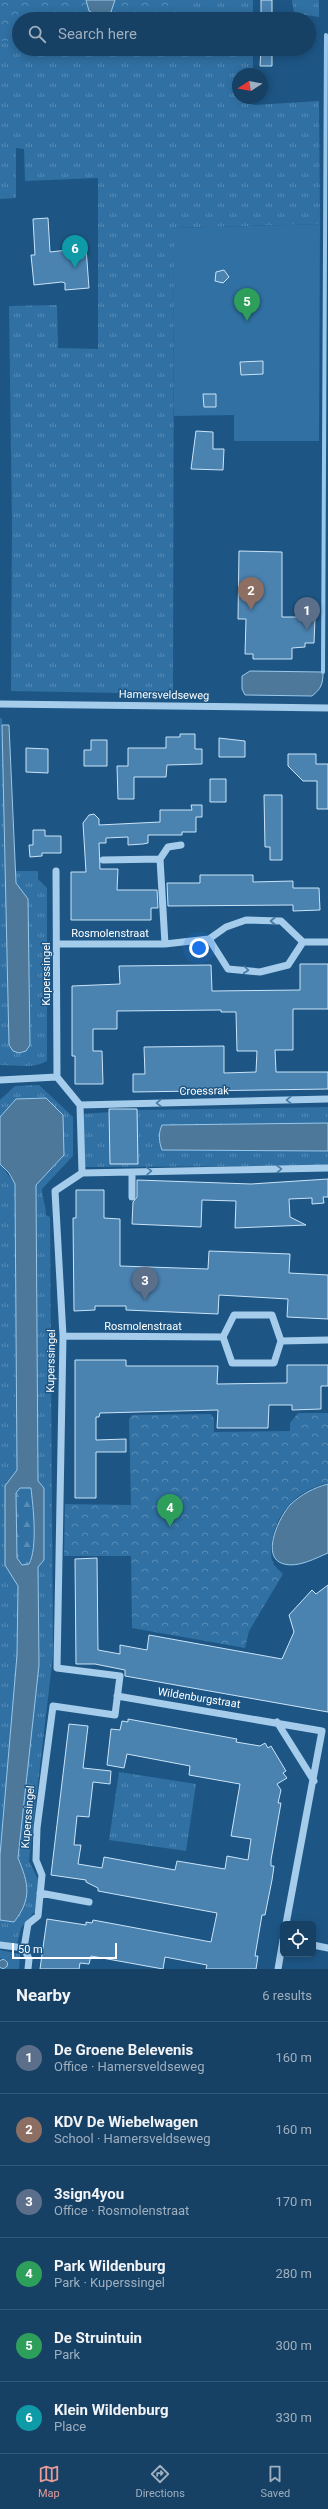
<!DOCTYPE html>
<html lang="en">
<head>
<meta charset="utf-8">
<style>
	body { margin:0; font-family:Roboto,sans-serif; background:#1f476a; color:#f1f3f6 }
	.controls { position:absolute; right:12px; bottom:12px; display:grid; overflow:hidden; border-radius:6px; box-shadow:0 2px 10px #0003 }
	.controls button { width:36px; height:36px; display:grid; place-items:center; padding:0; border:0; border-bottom:1px solid #355978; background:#164064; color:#f1f3f6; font:20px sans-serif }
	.compass { position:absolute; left:232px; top:68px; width:36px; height:36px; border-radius:50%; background:#164064; box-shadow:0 2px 10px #0003; rotate:259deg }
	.scale { position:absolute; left:12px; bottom:10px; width:105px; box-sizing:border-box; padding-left:4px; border:2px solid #fff; border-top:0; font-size:11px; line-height:14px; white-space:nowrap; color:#fff; -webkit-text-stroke:3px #1d5685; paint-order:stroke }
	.you { position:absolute; left:199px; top:948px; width:14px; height:14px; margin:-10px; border:3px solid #fff; border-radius:50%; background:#1a73e8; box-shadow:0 0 0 6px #1a73e833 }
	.badge { display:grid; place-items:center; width:26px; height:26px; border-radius:50%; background:#e69b98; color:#fff; font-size:13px; font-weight:700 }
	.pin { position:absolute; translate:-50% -33px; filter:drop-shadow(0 1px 2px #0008) }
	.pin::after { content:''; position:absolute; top:21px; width:14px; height:12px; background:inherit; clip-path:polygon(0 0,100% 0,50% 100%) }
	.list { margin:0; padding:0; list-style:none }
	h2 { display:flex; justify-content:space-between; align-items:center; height:52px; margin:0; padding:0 16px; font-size:17px }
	h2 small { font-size:13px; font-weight:400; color:#9eafbf }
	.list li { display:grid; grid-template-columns:26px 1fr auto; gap:12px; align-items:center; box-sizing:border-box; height:72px; padding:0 16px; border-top:1px solid #355978 }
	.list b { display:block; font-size:15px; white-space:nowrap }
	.list p { margin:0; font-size:13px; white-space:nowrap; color:#9eafbf }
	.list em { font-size:13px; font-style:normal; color:#9eafbf }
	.icon { flex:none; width:22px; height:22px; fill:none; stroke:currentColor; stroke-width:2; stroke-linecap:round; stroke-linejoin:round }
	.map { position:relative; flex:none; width:328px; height:1969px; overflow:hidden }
	.search { position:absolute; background:#164064; box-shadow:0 2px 10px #0003; left:12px; right:12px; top:12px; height:44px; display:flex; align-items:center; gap:10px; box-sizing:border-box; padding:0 14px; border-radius:22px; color:#9eafbf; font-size:15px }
	.sheet { height:484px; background:#164064 }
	nav { display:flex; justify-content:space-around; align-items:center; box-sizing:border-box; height:56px; border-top:1px solid #355978; background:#164064; font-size:11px; color:#9eafbf }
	nav a { display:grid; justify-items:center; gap:2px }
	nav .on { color:#e69b98 }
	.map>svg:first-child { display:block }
	.grass { fill:url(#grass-tufts) }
	.forest { fill:url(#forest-firs) }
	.park { fill:url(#park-crowns) }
	.garden { fill:#3070a3 }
	.water { fill:#4e789a; stroke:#98c8ec; fill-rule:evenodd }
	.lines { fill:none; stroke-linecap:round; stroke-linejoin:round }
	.stream { stroke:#98c8ec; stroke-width:4 }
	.building { fill:#4a82b0; stroke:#cae4f8 }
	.minor { stroke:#a5cceb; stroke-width:7 }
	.oneway { stroke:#4679a4 }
	.labels { text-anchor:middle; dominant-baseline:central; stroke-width:3; stroke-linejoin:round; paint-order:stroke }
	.street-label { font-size:11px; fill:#fff; stroke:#1d5685 }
</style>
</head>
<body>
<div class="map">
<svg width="328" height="1969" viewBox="0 0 328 1969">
	<defs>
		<pattern id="grass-tufts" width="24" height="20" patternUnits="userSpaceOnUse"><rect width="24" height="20" fill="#3070a3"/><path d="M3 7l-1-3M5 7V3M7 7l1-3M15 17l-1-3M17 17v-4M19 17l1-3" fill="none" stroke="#598db5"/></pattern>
		<pattern id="forest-firs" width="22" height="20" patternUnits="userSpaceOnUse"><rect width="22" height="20" fill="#3070a3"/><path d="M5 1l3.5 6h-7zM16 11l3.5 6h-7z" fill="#598db5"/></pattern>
		<pattern id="park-crowns" width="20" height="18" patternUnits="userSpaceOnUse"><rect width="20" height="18" fill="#3070a3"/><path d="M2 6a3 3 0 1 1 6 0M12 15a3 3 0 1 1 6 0" fill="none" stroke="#598db5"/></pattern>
	</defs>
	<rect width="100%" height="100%" fill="#1d5685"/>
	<path class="grass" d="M0,0H253V19H19V49H253V74H238V98H253V105L319,101L320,224L174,228L173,694L11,691L12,524L9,306L57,305L58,348L98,349V178L25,181L24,149L16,148V198L0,199Z
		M292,0H319V17L294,13Z
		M0,718H2L9,1045L13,1051H26L30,1045L28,899L16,883V871H38V879L47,888V1061C34,1069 15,1065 0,1065Z
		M39,1085L73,1117V1156L42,1189C42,1198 46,1205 46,1215L50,1217L53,1655L29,1861L39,1881L35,1911L21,1928L17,1944L0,1942V1920L14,1922C32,1899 29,1883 18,1859L39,1665L38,1567L44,1560L43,1488L38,1481L36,1185L64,1155L63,1115L16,1099L0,1117V1100L15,1086Z
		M328,1107V1123L162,1125L159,1131L162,1150L328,1151V1166L84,1167L83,1114L137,1110Z
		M0,1164L15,1184L17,1470L5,1486V1565L18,1586L17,1655L0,1855Z
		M119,1772L196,1784L186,1851L109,1840Z
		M0,1950L20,1954L19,1969H5L7,1960L0,1958Z"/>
	<path class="forest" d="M20,1488H31C33,1507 38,1547 29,1564L22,1565L17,1558L16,1493Z"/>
	<path class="park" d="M0,0H179V19H19V41H0Z
		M298,1413H328V1483C299,1489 277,1511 272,1541C271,1547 270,1557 273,1563C275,1567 280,1571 283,1574L249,1631L245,1648L132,1628L131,1556H64L65,1504L131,1505L129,1419L132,1415L211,1414L214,1419V1432L290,1431V1423Z"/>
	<path class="garden" d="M320,224L319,441H234V415L174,416V228Z"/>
	<path class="water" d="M86,0H115L111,12L98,16L89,11Z
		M250,671L323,672C323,684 321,689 312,696L245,695L242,689V676Z
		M2,725H9L16,883L28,899L30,1045L26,1051L19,1053L13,1051L9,1045Z
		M46,1098L63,1115L64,1155L36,1185L38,1481L44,1488V1560L38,1567L39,1665L18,1858C29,1884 32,1899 14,1922L0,1920V1855L17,1655L18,1586L5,1565V1486L17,1470L15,1184L9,1173L0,1164V1117L16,1099ZM20,1488H31C33,1507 38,1547 29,1564L22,1565L17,1558L16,1493Z
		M328,1123V1151L162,1150C159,1142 158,1133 162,1125Z
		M328,1484V1553C316,1558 298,1568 284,1564C259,1558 280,1515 291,1504C302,1494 313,1488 328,1484Z
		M-1.5 1964a4.5 4.5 0 1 1 9 0a4.5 4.5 0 1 1-9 0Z"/>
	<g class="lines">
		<path class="stream" d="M323,672L326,35"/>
	</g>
	<path class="building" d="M261,0H272V19H261Z
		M261,49H272V66H260Z
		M48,218L50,252L86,248L89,288L65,290V283L62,282L34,285L31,255H35L33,219Z
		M224,270L229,277L223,283L215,281L216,272Z
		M263,361V374L241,375L240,362Z
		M203,394H216V407H204Z
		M196,431L213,432V449H224L223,470L191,469Z
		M239,551L282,552V617H315L314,643H305V647L292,648V659H253V654H245L246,619H238Z
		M180,734H195V749H202V764L167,765L166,777H134V799H118L117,766H128V748H166V737H180Z
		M219,738L245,741V757H219Z
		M91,740H107V766H84V750H91Z
		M26,748L48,749V773L26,772Z
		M288,754H316V764H328V809H317V781H303L288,766Z
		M210,779H226V802H210Z
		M264,795H282V860H270V847H265Z
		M191,805H202V817H196V832H182V835H148V843L143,844L128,845V837L106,838V843H99L100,869H118L117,890H157L158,908H151V920H71V872H86L83,823L89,815L94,814L99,819V825L160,822V810H192Z
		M33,830H45V836H61V853H42V856L30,857L29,845H33Z
		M200,875H253V882L293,881V888H319L320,910L293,911V905L168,906L167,883H200Z
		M300,964H328V1009H293V1050H275L276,1072H328V1089L133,1092V1074H145L144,1047L224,1046V1073L256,1072L257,1051H237L236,1012H221V1010L117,1011V1029H93V1051H102L103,1084H75V1056H72V986L120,984L119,966L211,965L212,991L300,990Z
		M109,1109H137L138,1164H110Z
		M328,1179V1197H323L324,1203L312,1204V1198L289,1199L290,1217L306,1225L235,1228L236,1201L202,1200L201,1227L132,1224L133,1202L137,1197V1180L251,1184Z
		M76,1190H104V1218L120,1219V1266L208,1269L209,1251L290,1254L289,1273L328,1275V1319L287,1317L288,1299L219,1295L218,1314L126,1310V1306H95V1310L74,1311L73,1218H76Z
		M75,1360H126V1366H218L217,1384L287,1383V1365H328V1386H321V1409L292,1410V1405H269L268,1428H217L218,1410L100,1413L99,1417H96V1440L126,1439V1452H96V1498H75Z
		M97,1558L98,1650L120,1654V1645L147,1650L149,1635L282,1659L294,1632L289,1615L312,1590L316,1594L328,1585V1712L125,1676V1670L95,1664H76L75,1559Z
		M128,1719L237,1739L236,1742L260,1746L265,1743L268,1748L271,1746L286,1771L283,1773L287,1778L277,1784L281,1790L278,1803H281L271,1860V1866H274L272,1880L265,1915H262L255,1956H258L256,1969H206L207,1965L165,1957L163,1969L91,1956L89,1964L80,1963L79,1969H40L47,1919L86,1925V1922L92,1923L93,1920L211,1942L217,1913L98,1891V1888L86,1882V1880L51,1875L69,1724L88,1726L83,1768L111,1771L110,1784L93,1782L89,1817L77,1816L74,1845H81L78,1864L102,1868L104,1857L175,1870L177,1861L225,1869L227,1856L248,1860L251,1839L231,1836L240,1784L189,1775L190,1766L127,1754L124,1768L107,1765L111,1729L120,1730L122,1721L128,1722Z"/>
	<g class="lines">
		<path class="minor" d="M0,704L328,708
			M103,860L160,859
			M209,939L228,969L260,972L288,965L303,942
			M57,944H165L209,939L226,927L246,920L281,921L303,942H328
			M165,944L160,859L168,847L181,845
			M0,1080L57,1077
			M80,1105L328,1099
			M82,1173L328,1168
			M132,1197V1172
			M63,1336L223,1337L234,1315H272L281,1341L328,1340
			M223,1337L232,1363H274L281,1341
			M117,1696L322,1731L286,1924
			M277,1722L314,1781
			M40,1893L89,1902
			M0,1945L24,1948
			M313,1945L328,1948
			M28,1969L29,1959L24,1948L28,1924L38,1916L42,1875L36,1860L37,1828L53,1706L115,1715L120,1676L57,1668L63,1336L55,1191L82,1173L80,1105L57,1077L56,871
			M278,1969L283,1940"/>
	</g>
	<defs><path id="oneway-chevron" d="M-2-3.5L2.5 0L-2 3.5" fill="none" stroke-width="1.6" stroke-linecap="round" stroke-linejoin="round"/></defs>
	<g class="oneway">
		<use href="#oneway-chevron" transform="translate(273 921) rotate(-180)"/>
		<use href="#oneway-chevron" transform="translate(246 970) rotate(6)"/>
		<use href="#oneway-chevron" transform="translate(289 1100) rotate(179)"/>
		<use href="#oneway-chevron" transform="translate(159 1103) rotate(179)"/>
		<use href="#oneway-chevron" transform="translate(279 1169) rotate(-1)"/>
		<use href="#oneway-chevron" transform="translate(149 1171) rotate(-1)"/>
	</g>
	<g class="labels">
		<g class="street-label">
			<text transform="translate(164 695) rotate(1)">Hamersveldseweg</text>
			<text x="110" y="933">Rosmolenstraat</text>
			<text transform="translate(46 974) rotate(-90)">Kuperssingel</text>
			<text transform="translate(204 1091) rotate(-1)">Croessrak</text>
			<text x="143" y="1326">Rosmolenstraat</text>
			<text transform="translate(51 1361) rotate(-89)">Kuperssingel</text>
			<text transform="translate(199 1698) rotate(9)">Wildenburgstraat</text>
			<text transform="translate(28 1817) rotate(-85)">Kuperssingel</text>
		</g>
	</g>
</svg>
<div class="controls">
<button><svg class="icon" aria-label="locate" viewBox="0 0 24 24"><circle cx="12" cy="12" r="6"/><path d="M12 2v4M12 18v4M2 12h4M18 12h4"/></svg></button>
</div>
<svg class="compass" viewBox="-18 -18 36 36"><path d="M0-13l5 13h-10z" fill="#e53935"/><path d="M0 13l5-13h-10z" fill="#9eafbf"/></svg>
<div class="scale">50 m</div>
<div class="you"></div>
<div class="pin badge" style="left:307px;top:630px;background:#5c6f8a">1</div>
<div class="pin badge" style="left:251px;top:610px;background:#8d6e63">2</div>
<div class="pin badge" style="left:145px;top:1300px;background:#5c6f8a">3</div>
<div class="pin badge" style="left:170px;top:1527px;background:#2e9e5b">4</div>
<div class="pin badge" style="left:247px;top:321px;background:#2e9e5b">5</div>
<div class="pin badge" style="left:75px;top:268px;background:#0f9aa8">6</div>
<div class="search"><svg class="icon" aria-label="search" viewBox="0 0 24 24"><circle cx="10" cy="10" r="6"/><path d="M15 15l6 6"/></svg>Search here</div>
</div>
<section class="sheet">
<h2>Nearby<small>6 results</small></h2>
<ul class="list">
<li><span class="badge" style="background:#5c6f8a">1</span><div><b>De Groene Belevenis</b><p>Office · Hamersveldseweg</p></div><em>160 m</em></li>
<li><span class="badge" style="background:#8d6e63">2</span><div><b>KDV De Wiebelwagen</b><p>School · Hamersveldseweg</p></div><em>160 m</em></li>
<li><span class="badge" style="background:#5c6f8a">3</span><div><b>3sign4you</b><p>Office · Rosmolenstraat</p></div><em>170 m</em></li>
<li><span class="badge" style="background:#2e9e5b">4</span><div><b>Park Wildenburg</b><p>Park · Kuperssingel</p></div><em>280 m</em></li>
<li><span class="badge" style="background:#2e9e5b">5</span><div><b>De Struintuin</b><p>Park</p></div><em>300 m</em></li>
<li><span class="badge" style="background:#0f9aa8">6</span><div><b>Klein Wildenburg</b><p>Place</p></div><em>330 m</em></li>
</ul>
</section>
<nav>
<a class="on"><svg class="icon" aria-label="map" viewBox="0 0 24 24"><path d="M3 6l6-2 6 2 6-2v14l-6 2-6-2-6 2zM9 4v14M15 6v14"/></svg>Map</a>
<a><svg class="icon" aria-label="directions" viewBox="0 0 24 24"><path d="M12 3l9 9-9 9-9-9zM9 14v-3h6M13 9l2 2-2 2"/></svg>Directions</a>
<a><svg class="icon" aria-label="saved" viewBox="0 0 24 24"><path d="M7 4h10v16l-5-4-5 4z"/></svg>Saved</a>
</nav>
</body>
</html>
